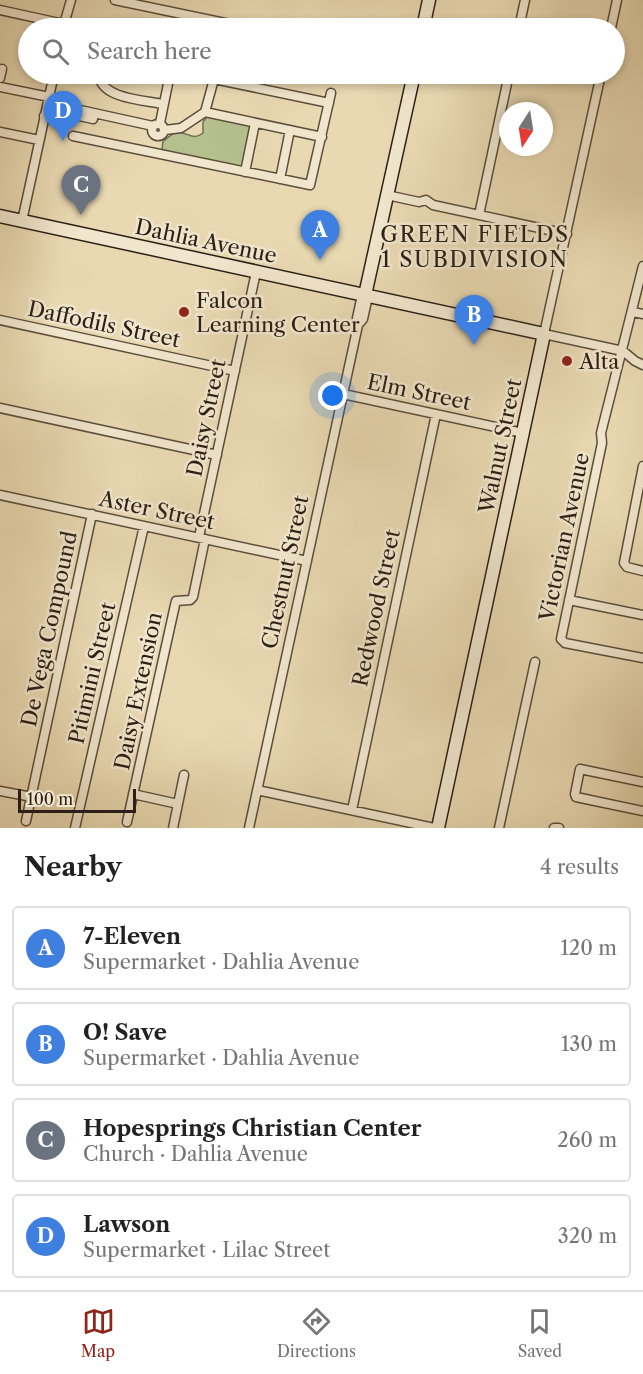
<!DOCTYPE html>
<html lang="en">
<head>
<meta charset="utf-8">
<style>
	body { margin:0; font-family:"Libre Caslon Text",serif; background:#f6f6f6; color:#222 }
	.compass { position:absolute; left:499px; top:102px; width:54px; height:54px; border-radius:50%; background:#fff; box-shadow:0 3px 9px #0003; rotate:192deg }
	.scale { position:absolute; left:18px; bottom:15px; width:118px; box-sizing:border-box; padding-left:6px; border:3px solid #2d1f16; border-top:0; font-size:16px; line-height:21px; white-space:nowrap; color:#2d1f16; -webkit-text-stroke:4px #f1e6cd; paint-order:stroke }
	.you { position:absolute; left:333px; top:396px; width:21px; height:21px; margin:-15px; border:4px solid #fff; border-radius:50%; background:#1a73e8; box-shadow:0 0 0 9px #1a73e833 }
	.badge { display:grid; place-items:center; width:39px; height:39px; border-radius:50%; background:#8f2418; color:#fff; font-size:20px; font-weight:700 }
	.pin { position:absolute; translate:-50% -50px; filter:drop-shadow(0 2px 3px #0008) }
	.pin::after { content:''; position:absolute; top:32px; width:21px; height:18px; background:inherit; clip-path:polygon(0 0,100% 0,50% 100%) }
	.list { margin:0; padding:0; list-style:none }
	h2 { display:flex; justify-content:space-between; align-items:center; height:78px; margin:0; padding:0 24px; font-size:26px }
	h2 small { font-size:20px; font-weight:400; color:#767676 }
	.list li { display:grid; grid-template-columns:39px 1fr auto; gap:18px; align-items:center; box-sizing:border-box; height:84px; margin:0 12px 12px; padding:0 12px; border:2px solid #e0e0e0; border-radius:6px }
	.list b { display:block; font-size:22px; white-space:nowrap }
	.list p { margin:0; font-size:20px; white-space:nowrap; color:#767676 }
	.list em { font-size:20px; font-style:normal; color:#767676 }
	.icon { flex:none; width:33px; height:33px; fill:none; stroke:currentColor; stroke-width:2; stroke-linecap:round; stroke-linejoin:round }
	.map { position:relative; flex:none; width:643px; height:828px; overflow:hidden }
	.search { position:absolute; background:#fff; box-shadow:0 3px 9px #0003; left:18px; right:18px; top:18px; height:66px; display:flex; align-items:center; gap:15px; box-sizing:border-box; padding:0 21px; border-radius:33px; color:#767676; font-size:22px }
	.sheet { height:462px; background:#fff }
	nav { display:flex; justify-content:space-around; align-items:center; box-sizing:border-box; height:84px; border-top:2px solid #e0e0e0; background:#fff; font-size:16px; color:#767676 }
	nav a { display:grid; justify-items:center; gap:3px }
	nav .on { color:#8f2418 }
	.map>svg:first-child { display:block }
	.green { fill:#b4c08e; stroke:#707052; stroke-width:1.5 }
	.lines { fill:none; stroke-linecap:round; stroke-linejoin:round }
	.street-casing { stroke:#5c4e3d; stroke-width:11 }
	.secondary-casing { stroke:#2d1f16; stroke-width:15 }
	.street { stroke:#f1e6cd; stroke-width:8 }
	.secondary { stroke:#f1e6cd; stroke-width:12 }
	.poi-dot { fill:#8f2418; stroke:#f1e6cd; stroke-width:2 }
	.labels { text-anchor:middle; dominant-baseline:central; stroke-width:5; stroke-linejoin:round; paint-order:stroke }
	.street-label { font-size:21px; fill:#2d1f16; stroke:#f1e6cd }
	.poi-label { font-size:21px; fill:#2d1f16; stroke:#f1e6cd; text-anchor:start }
	.neighbourhood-label { font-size:22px; letter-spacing:1.5px; fill:#2d1f16; stroke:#f1e6cd }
</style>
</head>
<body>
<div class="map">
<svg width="643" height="828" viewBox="0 0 643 828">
	<rect width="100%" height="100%" fill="#e9d9b2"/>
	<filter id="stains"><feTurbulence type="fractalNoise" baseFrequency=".00333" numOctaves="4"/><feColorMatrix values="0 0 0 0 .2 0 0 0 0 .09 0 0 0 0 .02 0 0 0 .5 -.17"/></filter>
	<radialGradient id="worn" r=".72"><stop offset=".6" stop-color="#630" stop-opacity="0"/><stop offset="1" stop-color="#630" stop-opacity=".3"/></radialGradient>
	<path class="green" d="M208,115L253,125L244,168L162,150L163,141C168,138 171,134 175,133C187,130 192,142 203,133V122Z"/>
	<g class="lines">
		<g class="street-casing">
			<path id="street" d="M115,0L249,28
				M0,10L64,24
				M63,28L71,0
				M519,28L525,0
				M611,28L617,0
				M99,74C100,99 144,100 163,104
				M601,74L544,334L623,351L635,361L643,365
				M0,78L2,69
				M0,87L59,99L71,108L153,126
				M205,112L322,137
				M44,116L60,118L70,114L93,119
				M160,123L170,74
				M152 130a6 6 0 1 1 12 0a6 6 0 1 1-12 0Z
				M165,130L181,128L205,112L214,79L329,103
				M0,132L39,140
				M73,136L310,185L331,93
				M245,172L255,123
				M280,179L290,130
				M387,195L419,202L426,200L433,205L567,234
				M479,215L509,74
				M22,221L54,74
				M643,266L601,433L602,443L561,639L565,643L643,658
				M633,312L643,314
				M0,320L235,371
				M358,325L363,319L368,296
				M343,394L523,433
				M0,408L217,455
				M643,466L624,563L627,567L643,571
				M0,495L307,561
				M199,537L256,272
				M569,600L643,615
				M643,782L580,769L575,794L576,797L643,811
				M257,790L434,828
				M0,791L32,797
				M133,794L178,804
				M352,810L436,414
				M26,821L92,514
				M127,822L175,605L176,601L190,600L193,597L205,539
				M75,828L144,526
				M173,828L184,775
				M249,828L358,325L357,318L362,295
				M499,828L535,662
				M554,828H559"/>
		</g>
		<g class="secondary-casing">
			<path id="secondary" d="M423,28L429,0
				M0,216L544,334L438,828
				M365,295L414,74"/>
		</g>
		<use href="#street" class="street"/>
		<use href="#secondary" class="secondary"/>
	</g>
	<g class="poi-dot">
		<circle cx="184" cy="312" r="6"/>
		<circle cx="567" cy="361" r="6"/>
	</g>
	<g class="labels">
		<g class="street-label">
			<text transform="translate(206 241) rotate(12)">Dahlia Avenue</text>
			<text transform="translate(104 324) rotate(12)">Daffodils Street</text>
			<text transform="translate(419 392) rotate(12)">Elm Street</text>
			<text transform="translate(206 418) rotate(-78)">Daisy Street</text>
			<text transform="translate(500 446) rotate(-78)">Walnut Street</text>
			<text transform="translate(157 510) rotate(12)">Aster Street</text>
			<text transform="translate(564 537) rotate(-78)">Victorian Avenue</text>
			<text transform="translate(285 572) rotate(-78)">Chestnut Street</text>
			<text transform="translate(376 608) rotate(-78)">Redwood Street</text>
			<text transform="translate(49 629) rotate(-78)">De Vega Compound</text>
			<text transform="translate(92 673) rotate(-77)">Pitimini Street</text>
			<text transform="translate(138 691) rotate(-78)">Daisy Extension</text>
		</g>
		<g class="poi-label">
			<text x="196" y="300">Falcon<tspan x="196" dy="24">Learning Center</tspan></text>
			<text x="579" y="361">Alta</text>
		</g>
		<g class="neighbourhood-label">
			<text x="475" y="234">GREEN FIELDS<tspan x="475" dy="25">1 SUBDIVISION</tspan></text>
		</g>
	</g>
	<rect width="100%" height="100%" filter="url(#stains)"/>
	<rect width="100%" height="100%" fill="url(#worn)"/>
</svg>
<svg class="compass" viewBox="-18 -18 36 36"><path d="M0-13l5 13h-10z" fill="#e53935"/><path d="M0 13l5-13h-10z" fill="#767676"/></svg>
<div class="scale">100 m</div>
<div class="you"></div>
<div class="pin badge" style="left:320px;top:260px;background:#3f7fe0">A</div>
<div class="pin badge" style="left:474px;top:345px;background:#3f7fe0">B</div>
<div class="pin badge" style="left:81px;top:215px;background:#6b7280">C</div>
<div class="pin badge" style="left:63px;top:141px;background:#3f7fe0">D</div>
<div class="search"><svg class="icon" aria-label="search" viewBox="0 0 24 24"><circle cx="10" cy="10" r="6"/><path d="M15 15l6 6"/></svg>Search here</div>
</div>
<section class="sheet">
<h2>Nearby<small>4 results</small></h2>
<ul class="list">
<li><span class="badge" style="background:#3f7fe0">A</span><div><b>7-Eleven</b><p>Supermarket · Dahlia Avenue</p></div><em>120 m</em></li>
<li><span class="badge" style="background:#3f7fe0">B</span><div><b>O! Save</b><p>Supermarket · Dahlia Avenue</p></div><em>130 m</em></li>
<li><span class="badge" style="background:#6b7280">C</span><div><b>Hopesprings Christian Center</b><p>Church · Dahlia Avenue</p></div><em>260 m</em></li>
<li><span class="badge" style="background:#3f7fe0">D</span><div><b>Lawson</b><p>Supermarket · Lilac Street</p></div><em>320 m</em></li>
</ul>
</section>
<nav>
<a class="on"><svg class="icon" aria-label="map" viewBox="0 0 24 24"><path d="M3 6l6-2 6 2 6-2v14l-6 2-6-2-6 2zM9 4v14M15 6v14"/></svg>Map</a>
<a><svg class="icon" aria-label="directions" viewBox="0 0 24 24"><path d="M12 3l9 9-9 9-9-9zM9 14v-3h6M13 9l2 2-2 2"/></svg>Directions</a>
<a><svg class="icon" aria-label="saved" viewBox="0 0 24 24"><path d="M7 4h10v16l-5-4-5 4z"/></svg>Saved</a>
</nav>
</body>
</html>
